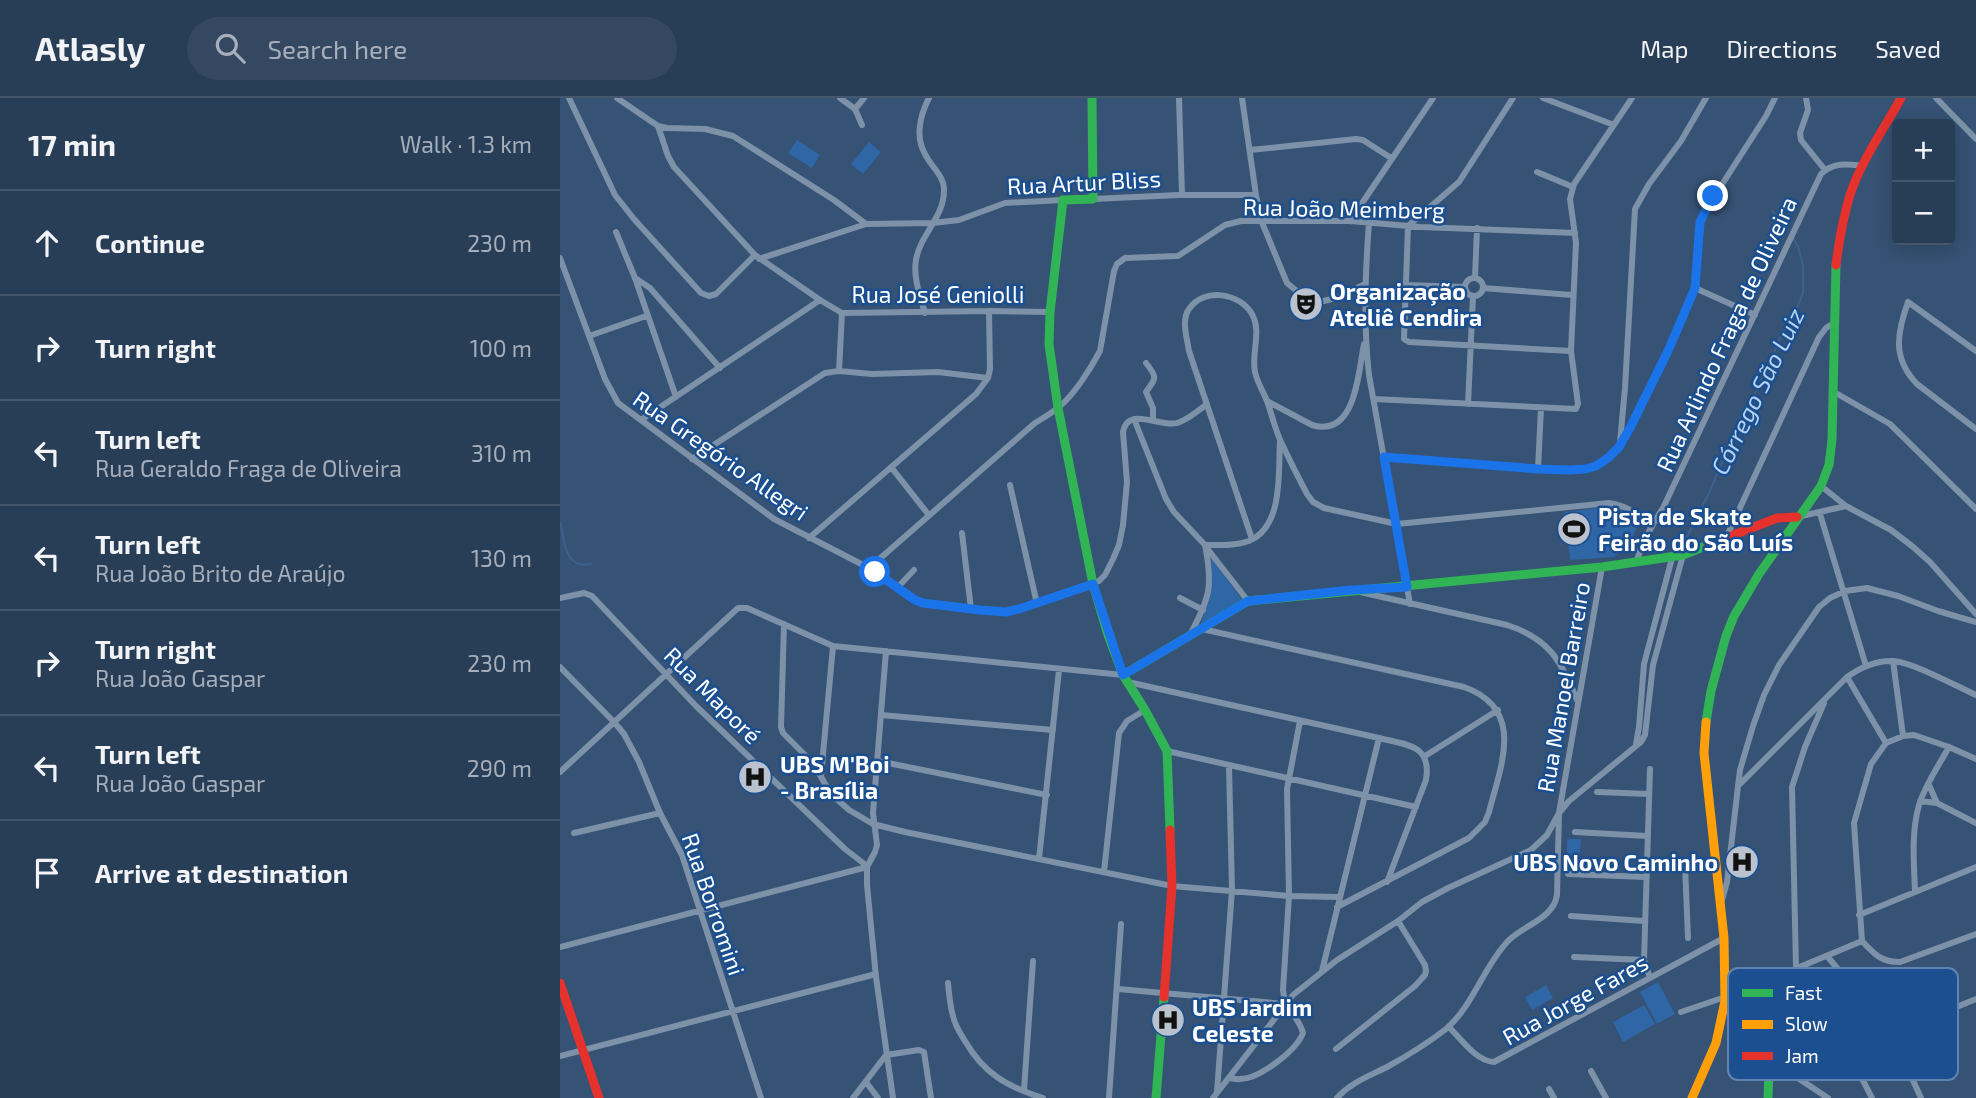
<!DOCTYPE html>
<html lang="en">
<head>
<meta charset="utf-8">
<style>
	body { margin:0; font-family:"Exo 2",sans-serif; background:#344961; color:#f1f3f6 }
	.controls { position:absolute; right:21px; top:21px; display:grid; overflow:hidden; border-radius:7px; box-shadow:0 4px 18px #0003 }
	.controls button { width:63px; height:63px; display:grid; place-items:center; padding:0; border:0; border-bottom:2px solid #44576d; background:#283e57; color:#f1f3f6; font:35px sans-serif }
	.stop { position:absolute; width:21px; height:21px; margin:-16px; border:5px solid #1a73e8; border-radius:50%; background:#fff }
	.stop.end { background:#1a73e8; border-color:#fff; box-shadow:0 2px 7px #0008 }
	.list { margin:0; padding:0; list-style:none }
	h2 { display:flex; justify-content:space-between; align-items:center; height:91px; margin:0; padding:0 28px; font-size:30px }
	h2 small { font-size:23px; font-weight:400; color:#a5aeba }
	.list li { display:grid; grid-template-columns:46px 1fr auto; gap:21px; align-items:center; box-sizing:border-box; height:105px; padding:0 28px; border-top:2px solid #44576d }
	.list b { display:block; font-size:26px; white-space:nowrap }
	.list p { margin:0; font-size:23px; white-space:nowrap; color:#a5aeba }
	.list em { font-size:23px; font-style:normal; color:#a5aeba }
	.icon { flex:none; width:38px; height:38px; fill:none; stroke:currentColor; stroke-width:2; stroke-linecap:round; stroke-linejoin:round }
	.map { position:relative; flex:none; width:1416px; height:1000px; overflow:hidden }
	header { display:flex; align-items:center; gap:42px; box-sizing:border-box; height:98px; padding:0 35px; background:#283e57; border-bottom:2px solid #44576d }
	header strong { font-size:33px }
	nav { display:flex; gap:38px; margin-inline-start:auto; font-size:24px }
	.search { width:490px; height:63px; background:#344961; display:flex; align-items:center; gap:18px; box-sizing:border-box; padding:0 24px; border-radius:38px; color:#a5aeba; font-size:26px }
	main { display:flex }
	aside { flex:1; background:#283e57 }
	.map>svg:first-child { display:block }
	.green { fill:#2f66a5 }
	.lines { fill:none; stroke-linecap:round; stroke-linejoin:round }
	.stream { stroke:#3b618d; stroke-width:2 }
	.street { stroke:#7d92a8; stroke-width:6 }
	.fast { stroke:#30b455; stroke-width:9 }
	.slow { stroke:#ff9f0a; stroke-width:9 }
	.jam { stroke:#e5322d; stroke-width:9 }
	.route { stroke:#1a73e8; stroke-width:9 }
	.labels { text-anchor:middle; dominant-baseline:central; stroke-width:5; stroke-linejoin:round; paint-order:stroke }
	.street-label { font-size:23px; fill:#fff; stroke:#1b4f8f }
	.poi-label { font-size:23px; font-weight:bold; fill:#fff; stroke:#1b4f8f; text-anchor:start }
	.water-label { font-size:24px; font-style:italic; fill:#b5d3f5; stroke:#1b4f8f }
	.key { fill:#1b4f8f; stroke:#5f84b1; stroke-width:2 }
	.key-label { font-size:19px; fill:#fff }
</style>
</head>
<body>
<header>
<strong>Atlasly</strong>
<div class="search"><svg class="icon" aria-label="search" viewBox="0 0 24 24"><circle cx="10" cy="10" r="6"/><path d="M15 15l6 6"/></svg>Search here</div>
<nav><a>Map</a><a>Directions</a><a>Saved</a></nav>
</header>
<main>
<aside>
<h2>17 min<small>Walk · 1.3 km</small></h2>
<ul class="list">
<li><svg class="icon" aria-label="ahead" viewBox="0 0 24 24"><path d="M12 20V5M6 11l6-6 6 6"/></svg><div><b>Continue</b></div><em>230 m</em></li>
<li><svg class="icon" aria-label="right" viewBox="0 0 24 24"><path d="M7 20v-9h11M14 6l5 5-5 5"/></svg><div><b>Turn right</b></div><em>100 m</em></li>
<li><svg class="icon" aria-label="left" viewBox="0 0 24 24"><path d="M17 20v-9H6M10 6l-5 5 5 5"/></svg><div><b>Turn left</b><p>Rua Geraldo Fraga de Oliveira</p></div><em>310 m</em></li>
<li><svg class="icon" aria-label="left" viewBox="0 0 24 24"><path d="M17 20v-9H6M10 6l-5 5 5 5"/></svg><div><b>Turn left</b><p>Rua João Brito de Araújo</p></div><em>130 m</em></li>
<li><svg class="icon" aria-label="right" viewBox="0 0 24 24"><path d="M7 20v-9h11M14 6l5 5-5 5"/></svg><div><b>Turn right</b><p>Rua João Gaspar</p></div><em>230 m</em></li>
<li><svg class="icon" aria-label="left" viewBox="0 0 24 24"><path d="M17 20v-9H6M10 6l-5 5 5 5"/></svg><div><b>Turn left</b><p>Rua João Gaspar</p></div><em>290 m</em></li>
<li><svg class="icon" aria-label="arrive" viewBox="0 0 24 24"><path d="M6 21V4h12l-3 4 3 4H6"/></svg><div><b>Arrive at destination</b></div></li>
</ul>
</aside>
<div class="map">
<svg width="1416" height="1000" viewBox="0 0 1416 1000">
	<rect width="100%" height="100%" fill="#365274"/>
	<path class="green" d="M237,42L260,57L252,70L228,55Z
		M309,44L321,54L303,76L291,66Z
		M1048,409L1061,411L1078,422C1077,438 1066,449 1054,459L1010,462L1005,414Z
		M649,457L682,502L641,525C651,497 654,486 649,457Z
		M1007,741H1021L1019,767L1007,766Z
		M1098,884L1115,916L1097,926L1080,894Z
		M986,887L993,900L972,912L965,899Z
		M1084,907L1095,926L1063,944L1053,924Z"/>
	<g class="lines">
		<path class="stream" d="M1212,113L1225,127
			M0,424C4,436 3,461 19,466C23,467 27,466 31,466
			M1124,445L1150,393L1163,362L1211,262L1220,240L1236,212L1243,195V168L1238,148L1233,140"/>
		<path class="street" d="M9,0L55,97L74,121L141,195L149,198L156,196L195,157
			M57,0L98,28L107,30L145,31L173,38L274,102L306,126L373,125L399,122L445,105L503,102
			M280,0L295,11L302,27
			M619,0L622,97
			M682,0L696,97L701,122L727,185L744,199L760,204L779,199L805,186
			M953,0L899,84L848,128L844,241L849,244L1011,253
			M983,0L1054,27
			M1246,0L1248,12L1240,35L1241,42L1265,72
			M1376,0L1416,41
			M295,11L304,0
			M98,28L108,58L114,69L195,157L260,202L282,215L429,213L490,214
			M690,52L796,41L803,42L831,60
			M977,74L1013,89
			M533,101L619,97H696
			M790,123L873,0
			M809,125C805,176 803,226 809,277L850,506
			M56,134L75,180L116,299
			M0,160L45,281L58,305L214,421L309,470L475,325C483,320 492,315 499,309C514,297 531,270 540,253L554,173L557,166L565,160L618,158L665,127L681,123H790L860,129L1015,135
			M199,161L306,126
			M905 189a9 9 0 1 1 18 0a9 9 0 1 1-18 0Z
			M75,180L90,190L160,270
			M915,180L917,130
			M845,187L905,189
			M923,190L1012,197
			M1135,190L1195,217
			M365,215C360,198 353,179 356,162C360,137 384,119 384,93C385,78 371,69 365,56C355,39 360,17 369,0
			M29,238L86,218
			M1416,253L1348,204C1337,235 1332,260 1357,286L1416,331
			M586,265C598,280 596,280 586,294L593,310V322
			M279,273L282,215
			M1274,294L1330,326L1416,411
			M814,301L1016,311L1018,306L1011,253L1016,145L1010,101L1014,86L1072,0
			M707,303L752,327C796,340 798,275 804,246
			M908,306L913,199
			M574,321L606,401L614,414L645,447C659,447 675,448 689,443C724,428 718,374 720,343
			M81,322L260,202
			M1060,344L1065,290L1075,111L1089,86L1121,43L1146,0
			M824,359L978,371L1008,372L1025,371L1036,368L1048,360L1059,349L1071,328L1108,253L1135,190L1138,135L1143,116L1206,18L1215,0
			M132,361L265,275L279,273L312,276L378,274L428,280
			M331,369L368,416
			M978,371L981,310
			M450,387L477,506
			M1261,388L1286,408L1331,432L1352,448L1370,464L1416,516
			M1260,416L1306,568
			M1237,419L1286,408
			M402,435L411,511
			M249,440L416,296L428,280L430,271L429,213
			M1166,440L1259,239L1266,230L1274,225
			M692,441L629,253C627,240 621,222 629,211C644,189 680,195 692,216C702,234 691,255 695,274C697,284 703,293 707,303C712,317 715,331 721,344C729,361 738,379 747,396L753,404L764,410L837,426L1049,405C1067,408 1078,415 1090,428
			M646,449L688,503
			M1076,465C1082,444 1091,428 1103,410L1261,76C1273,64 1287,66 1303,68
			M315,474L355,502L363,505L420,512L446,514L477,506L539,483L545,477L553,461L559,447L563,427L567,384L563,334C568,307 601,330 617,325C628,322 637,313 646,307
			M338,489L354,472
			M800,494L947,527C990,541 1000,562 1017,602
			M0,500L24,495L32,498L136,608L285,751L307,768
			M620,500L643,512
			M224,526L221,629L223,635L253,665L271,696L289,712L313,726L345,734L612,788L729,798L779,799
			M642,531L904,589C966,611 941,667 929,714L925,724L909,740L777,809
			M631,535C650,499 653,488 645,447
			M1333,563L1343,638
			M0,569L55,625L64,636L79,664L100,715L122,757L201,1000
			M1287,579L1326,645
			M568,584L819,640C846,647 872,646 866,682L827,784
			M321,617L493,632
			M1076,646L1079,629L1084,566L1112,460
			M607,653L856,709
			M865,658L938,612
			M318,663L487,697
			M1090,671L1084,862L1090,880
			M0,674L178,510H187L273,548L563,577
			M261,678L273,548
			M1369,687L1377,705
			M1178,688L1180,672L1193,628L1204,597L1219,567L1259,509L1270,500L1285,493L1307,490L1338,498L1378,513L1416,524
			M1037,694L1089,696
			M1360,703L1377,705L1416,725
			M1015,734L1087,738
			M14,735L100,715
			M479,761L499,572
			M1086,762L1120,764L1125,767L1128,840
			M307,769V787L316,879L333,1000
			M307,769L315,754L317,747L313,715L326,553
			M544,774L559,635L567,623L585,612
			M1008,776L1085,779
			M1355,794C1354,765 1351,735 1359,707C1365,687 1379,667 1389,649
			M1162,802L1167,784L1178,688L1287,579C1301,569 1317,562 1334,563C1354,565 1396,588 1416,597
			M1299,817L1416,769
			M1011,818L1084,823
			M1302,843L1294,725L1311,666L1326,645L1343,638L1354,637L1389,649L1416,661
			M1302,843C1314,856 1321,864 1340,864L1416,836
			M0,849L307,769
			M1267,858L1332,936L1361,1000
			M1014,859L1084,862
			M1236,870L1232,689L1245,649L1264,605
			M762,873L819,640
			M1217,878L1291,959L1312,1000
			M388,885C389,896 390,908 393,918C395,928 400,935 405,943C424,976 448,989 483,1000
			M558,891L725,906
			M1121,914L1177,895L1302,843
			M889,929C901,941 916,963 934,964L1164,840
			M776,951L855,888L865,877L866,873L865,867L838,823
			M1287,954L1416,901
			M326,957L359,952L364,954L371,1000
			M0,958L316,876
			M1206,959L1268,1000
			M1376,960L1387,912
			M1031,973L1046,1000
			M669,980C671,980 678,982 680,981C699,981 736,953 743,935C739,919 724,910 723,892L729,798L727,691L740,623
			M306,984L318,1000
			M989,991L994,1000
			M464,992L473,863
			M657,994L672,792L669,668
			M293,1000L326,957
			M549,1000L561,826
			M653,1000L733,897L777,862L838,823L862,804L888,790L971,752L987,737L999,715L1009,703L1081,644L1085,637L1093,567L1123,457
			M777,1000C790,985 809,978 827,969C847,958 868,945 886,931C913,908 924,868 948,843C964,827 994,820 997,797L999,715L1042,469"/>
		<path class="fast" d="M532,0L533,101L503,102L490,214L489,246L498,310L533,486L548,537L563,577L585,612L607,653L610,732
			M563,577L688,503L1042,469L1123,457L1148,447
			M1146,624L1151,593L1166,538L1174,518L1199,476L1261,388L1269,367L1272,342L1276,167
			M1165,903L1206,959L1209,972L1208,1000
			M596,1000L604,899"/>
		<path class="slow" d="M1132,1000L1156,945L1165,903L1164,840L1144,655L1146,624"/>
		<path class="jam" d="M1276,167C1279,143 1283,120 1290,97C1301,63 1324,31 1341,0
			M1148,447L1217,420L1237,419
			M0,885L39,1000
			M604,899L612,788L610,732"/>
	</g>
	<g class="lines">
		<path class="route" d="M315,474L355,502L363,505L420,512L446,514L459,511L533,486L563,577L688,503L791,492L847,489L824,359L978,371L1008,372L1025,371L1036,368L1048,360L1059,349L1071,328L1108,253L1135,190L1140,124L1153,98"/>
	</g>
	<defs>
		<g id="theatre-disc" transform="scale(1.75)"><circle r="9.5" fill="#b9c2ce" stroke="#1b4f8f"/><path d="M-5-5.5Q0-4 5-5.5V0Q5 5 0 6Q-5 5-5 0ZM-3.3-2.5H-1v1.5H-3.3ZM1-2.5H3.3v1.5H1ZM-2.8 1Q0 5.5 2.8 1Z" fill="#111"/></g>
		<g id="stadium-disc" transform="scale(1.75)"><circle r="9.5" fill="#b9c2ce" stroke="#1b4f8f"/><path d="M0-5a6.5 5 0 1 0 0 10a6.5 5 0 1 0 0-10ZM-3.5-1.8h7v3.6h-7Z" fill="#111"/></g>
		<g id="hospital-disc" transform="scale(1.75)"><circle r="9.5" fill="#b9c2ce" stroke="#1b4f8f"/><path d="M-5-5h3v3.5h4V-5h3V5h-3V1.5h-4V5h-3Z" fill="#111"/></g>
	</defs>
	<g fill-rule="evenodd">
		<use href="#theatre-disc" x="746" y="206"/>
		<use href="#stadium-disc" x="1014" y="431"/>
		<use href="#hospital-disc" x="195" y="679"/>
		<use href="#hospital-disc" x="1182" y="764"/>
		<use href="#hospital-disc" x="608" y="922"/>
	</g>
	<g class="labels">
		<g class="street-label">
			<text transform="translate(524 84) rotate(-3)">Rua Artur Bliss</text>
			<text transform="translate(784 110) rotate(1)">Rua João Meimberg</text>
			<text x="378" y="196">Rua José Geniolli</text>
			<text transform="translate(1166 236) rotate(-65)">Rua Arlindo Fraga de Oliveira</text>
			<text transform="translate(161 357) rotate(35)">Rua Gregório Allegri</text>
			<text transform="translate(1003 589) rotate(-80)">Rua Manoel Barreiro</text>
			<text transform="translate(153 597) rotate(45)">Rua Maporé</text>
			<text transform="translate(154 806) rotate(71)">Rua Borromini</text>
			<text transform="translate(1015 901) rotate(-29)">Rua Jorge Fares</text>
		</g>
		<g class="poi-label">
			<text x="770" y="193">Organização<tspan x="770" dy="26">Ateliê Cendira</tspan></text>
			<text x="1038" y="418">Pista de Skate<tspan x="1038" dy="26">Feirão do São Luís</tspan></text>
			<text x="220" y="666">UBS M'Boi<tspan x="220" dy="26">- Brasília</tspan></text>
			<text x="1158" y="764" text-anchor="end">UBS Novo Caminho</text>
			<text x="632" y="909">UBS Jardim<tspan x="632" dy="26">Celeste</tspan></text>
		</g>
		<g class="water-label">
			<text transform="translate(1197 293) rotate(-64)">Córrego São Luiz</text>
		</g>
	</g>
	<rect x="1168" y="870" width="230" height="112" rx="10" class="key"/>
	<rect x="1182" y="891" width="31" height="8" fill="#30b455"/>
	<rect x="1182" y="922" width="31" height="9" fill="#ff9f0a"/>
	<rect x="1182" y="954" width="31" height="8" fill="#e5322d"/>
	<g class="key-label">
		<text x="1225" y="902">Fast</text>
		<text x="1225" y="933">Slow</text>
		<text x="1225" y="965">Jam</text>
	</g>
</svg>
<div class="controls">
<button>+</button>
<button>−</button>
</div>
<div class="stop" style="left:315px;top:474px"></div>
<div class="stop end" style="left:1153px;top:98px"></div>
</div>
</main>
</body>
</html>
